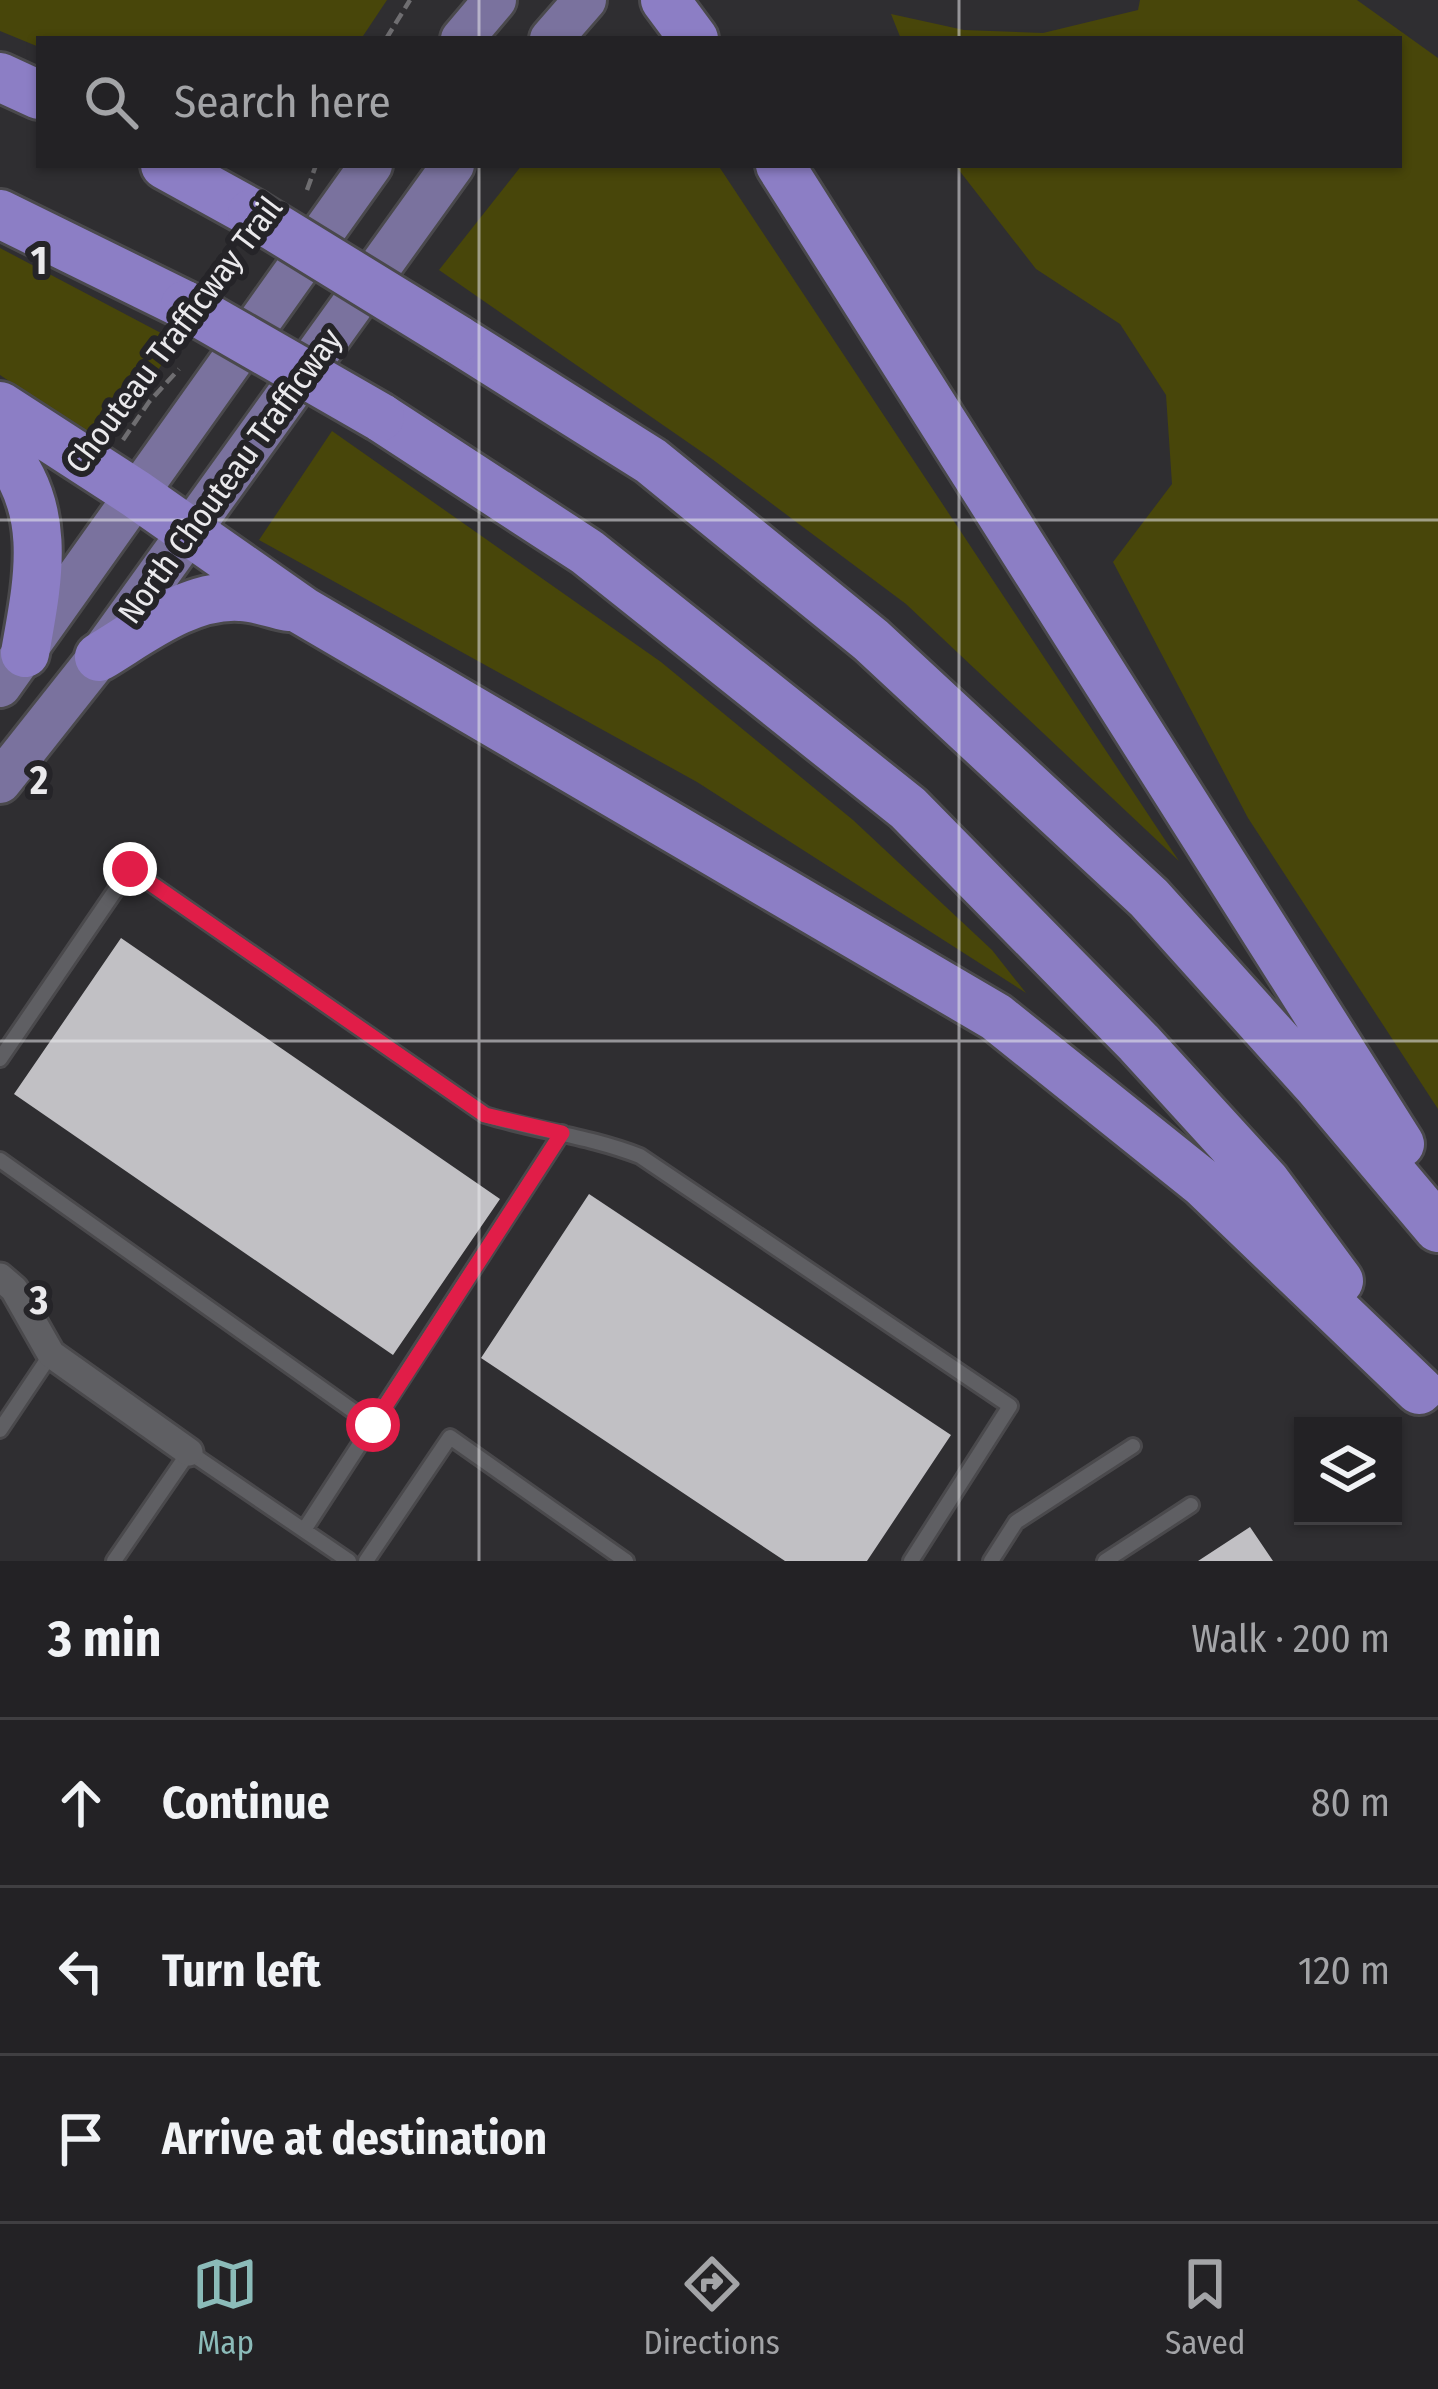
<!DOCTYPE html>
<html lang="en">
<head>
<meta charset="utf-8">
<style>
	body { margin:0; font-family:"Fira Sans Condensed",sans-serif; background:#2b2a2d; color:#f1f3f6 }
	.controls { position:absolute; right:36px; bottom:36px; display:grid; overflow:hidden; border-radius:0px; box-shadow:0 3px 9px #0004 }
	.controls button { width:108px; height:108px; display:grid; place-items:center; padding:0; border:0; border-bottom:3px solid #403f42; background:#232225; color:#f1f3f6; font:60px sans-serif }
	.stop { position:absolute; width:36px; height:36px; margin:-27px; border:9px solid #e11d48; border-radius:50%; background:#fff }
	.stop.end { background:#e11d48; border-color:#fff; box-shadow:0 3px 12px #0008 }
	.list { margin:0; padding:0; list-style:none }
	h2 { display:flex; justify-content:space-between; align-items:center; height:156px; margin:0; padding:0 48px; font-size:51px }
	h2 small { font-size:39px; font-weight:400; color:#a3a4a7 }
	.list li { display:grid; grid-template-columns:78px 1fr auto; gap:36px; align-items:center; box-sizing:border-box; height:168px; padding:0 48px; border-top:3px solid #403f42 }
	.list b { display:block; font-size:45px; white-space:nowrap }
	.list em { font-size:39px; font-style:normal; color:#a3a4a7 }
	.icon { flex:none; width:66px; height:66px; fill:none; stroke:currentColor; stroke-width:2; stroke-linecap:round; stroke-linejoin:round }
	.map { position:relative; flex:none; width:1438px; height:1561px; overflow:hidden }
	.search { position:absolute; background:#232225; box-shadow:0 3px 9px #0004; left:36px; right:36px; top:36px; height:132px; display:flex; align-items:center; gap:30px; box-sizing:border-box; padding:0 42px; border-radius:0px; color:#a3a4a7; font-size:45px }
	.sheet { height:660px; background:#232225 }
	nav { display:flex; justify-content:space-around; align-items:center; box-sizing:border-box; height:168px; border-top:3px solid #403f42; background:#232225; font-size:33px; color:#a3a4a7 }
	nav a { display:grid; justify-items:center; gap:6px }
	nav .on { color:#8bbbb9 }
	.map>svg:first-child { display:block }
	.green { fill:#48460a }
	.building { fill:#c1c0c4 }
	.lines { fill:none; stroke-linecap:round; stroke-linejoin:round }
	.service-casing { stroke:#4a494c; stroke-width:20 }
	.minor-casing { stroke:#4a494c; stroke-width:33 }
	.primary-casing { stroke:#4a494c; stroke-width:48 }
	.motorway-casing { stroke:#4a494c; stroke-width:54 }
	.path { stroke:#6f6e71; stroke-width:4.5; stroke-dasharray:12 6; stroke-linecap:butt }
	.service { stroke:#5f5f63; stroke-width:14 }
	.minor { stroke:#5f5f63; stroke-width:27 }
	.primary { stroke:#7a729e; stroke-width:42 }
	.motorway { stroke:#8c7ec5; stroke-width:48 }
	.motorway-bridge-casing { stroke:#4a494c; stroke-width:54; stroke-linecap:butt }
	.motorway-bridge { stroke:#8c7ec5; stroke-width:48 }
	.route { stroke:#e11d48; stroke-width:15 }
	.grid { fill:none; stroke:#eae9ec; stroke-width:3; stroke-opacity:0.55 }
	.labels { text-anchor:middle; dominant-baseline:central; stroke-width:12; stroke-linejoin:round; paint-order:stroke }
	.street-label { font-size:33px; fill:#eae9ec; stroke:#252428 }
	.grid-label { font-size:39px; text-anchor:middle; font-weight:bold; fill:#eae9ec; stroke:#252428; stroke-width:12; stroke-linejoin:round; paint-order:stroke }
</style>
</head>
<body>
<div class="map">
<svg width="1438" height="1561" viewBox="0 0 1438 1561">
	<rect width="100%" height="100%" fill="#2f2e31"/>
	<path class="green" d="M0,0H387L361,39H39V47L0,31Z
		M1140,0H1357L1438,58V1109L1248,818L1113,562L1172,484L1166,395L1120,324L1036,269L955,165H1399V39H901L891,14L964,30L1043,33L1138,10Z
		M522,165H718L1179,861L906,604L712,459L439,270Z
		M0,248L178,342L104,445L0,375Z
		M332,431L661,662L853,820L992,950L1026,993L697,782L259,540Z"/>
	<path class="building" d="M121,938L500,1199L393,1355L14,1094Z
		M589,1194L951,1435L867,1561H785L481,1358Z
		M1250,1527L1273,1561H1198Z"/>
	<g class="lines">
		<g class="service-casing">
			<path id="service" d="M0,1059L130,869L485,1115C537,1131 589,1136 640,1156L1010,1406L911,1561
				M0,1160L373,1425
				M0,1430L51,1354
				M304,1530L562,1133
				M114,1561L189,1452L349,1561
				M366,1561L450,1437L626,1561
				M991,1561L1016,1522L1133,1446
				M1105,1561L1191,1505"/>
		</g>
		<g class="minor-casing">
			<path id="minor" d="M0,1277L14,1289L51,1354L189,1452"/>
		</g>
		<g class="primary-casing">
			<path id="primary" d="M462,39L495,0
				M551,39L585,0
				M0,686L371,165
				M0,782L99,657L453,165"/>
		</g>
		<g class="motorway-casing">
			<path id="motorway" d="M665,0L694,39
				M0,77L39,95
				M165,165L252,213
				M780,165L1400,1144
				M0,214L185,305
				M457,339L651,461L871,640L1149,898L1319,1087L1438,1228
				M0,406L136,494L303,611L996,1017L1203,1183L1419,1390
				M380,417L587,552L908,808L1139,1043L1266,1182L1339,1281
				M0,447C54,508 38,580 25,653
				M99,657C141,632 188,594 240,597C256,597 272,604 288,607"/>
		</g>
		<path class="path" d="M386,39L410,0
			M307,190L316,165
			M123,440L149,402L179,369"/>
		<use href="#service" class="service"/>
		<use href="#minor" class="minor"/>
		<use href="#primary" class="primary"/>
		<use href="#motorway" class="motorway"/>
		<g class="motorway-bridge-casing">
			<path id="motorway-bridge" d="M252,213L457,339
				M185,305L380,417"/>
		</g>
		<use href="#motorway-bridge" class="motorway-bridge"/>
	</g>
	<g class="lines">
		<path class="route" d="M130,869L485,1115L562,1133L373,1425"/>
	</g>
	<path class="grid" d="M479,0V39M959,0V39M479,165V1561M959,165V1561M0,520H1438M0,1041H1438"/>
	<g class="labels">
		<g class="street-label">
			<text transform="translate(174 335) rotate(-53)">Chouteau Trafficway Trail</text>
			<text transform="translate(230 476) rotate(-54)">North Chouteau Trafficway</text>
		</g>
	</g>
	<g class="grid-label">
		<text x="39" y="274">1</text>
		<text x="39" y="794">2</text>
		<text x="39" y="1314">3</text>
	</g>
</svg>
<div class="controls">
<button><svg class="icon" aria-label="layers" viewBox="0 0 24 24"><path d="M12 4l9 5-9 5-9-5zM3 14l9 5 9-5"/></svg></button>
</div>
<div class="stop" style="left:373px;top:1425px"></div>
<div class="stop end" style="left:130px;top:869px"></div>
<div class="search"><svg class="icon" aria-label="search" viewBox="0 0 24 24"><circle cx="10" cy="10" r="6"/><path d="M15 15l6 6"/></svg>Search here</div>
</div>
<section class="sheet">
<h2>3 min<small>Walk · 200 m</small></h2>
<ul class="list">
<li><svg class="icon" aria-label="ahead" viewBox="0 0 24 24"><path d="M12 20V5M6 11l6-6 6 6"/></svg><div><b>Continue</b></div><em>80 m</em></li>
<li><svg class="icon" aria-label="left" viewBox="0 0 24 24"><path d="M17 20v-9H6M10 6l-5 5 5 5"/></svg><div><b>Turn left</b></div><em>120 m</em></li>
<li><svg class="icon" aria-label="arrive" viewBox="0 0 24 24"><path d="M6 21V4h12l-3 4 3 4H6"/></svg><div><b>Arrive at destination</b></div></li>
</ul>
</section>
<nav>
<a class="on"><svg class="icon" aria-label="map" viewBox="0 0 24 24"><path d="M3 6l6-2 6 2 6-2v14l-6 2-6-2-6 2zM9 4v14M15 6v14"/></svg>Map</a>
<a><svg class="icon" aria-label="directions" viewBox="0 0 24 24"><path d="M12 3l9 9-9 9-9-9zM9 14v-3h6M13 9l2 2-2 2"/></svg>Directions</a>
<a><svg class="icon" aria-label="saved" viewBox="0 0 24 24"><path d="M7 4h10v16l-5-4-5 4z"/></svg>Saved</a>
</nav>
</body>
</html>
